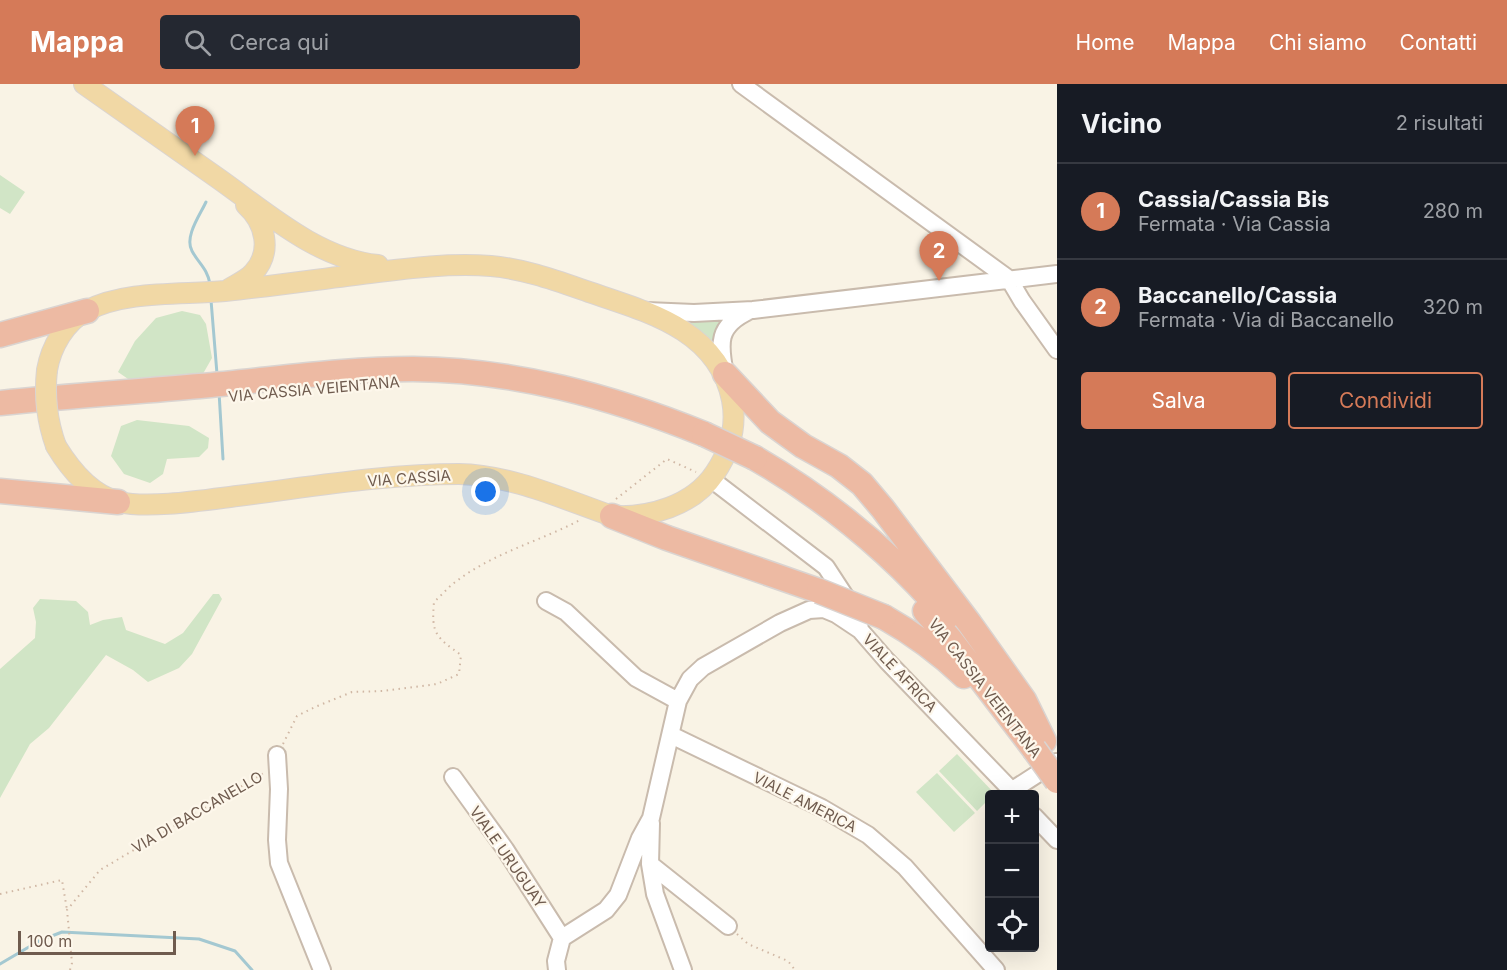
<!DOCTYPE html>
<html lang="it">
<head>
<meta charset="utf-8">
<style>
	body { margin:0; font-family:Inter,sans-serif; background:#242831; color:#f1f3f6 }
	.controls { position:absolute; right:18px; bottom:18px; display:grid; overflow:hidden; border-radius:6px; box-shadow:0 6px 24px #0002 }
	.controls button { width:54px; height:54px; display:grid; place-items:center; padding:0; border:0; border-bottom:2px solid #363941; background:#171b24; color:#f1f3f6; font:30px sans-serif }
	.scale { position:absolute; left:18px; bottom:15px; width:158px; box-sizing:border-box; padding-left:6px; border:3px solid #6f5b4e; border-top:0; font-size:16px; line-height:21px; white-space:nowrap; color:#6f5b4e; -webkit-text-stroke:4px #fdf7eb; paint-order:stroke }
	.you { position:absolute; left:486px; top:408px; width:21px; height:21px; margin:-15px; border:4px solid #fff; border-radius:50%; background:#1a73e8; box-shadow:0 0 0 9px #1a73e833 }
	.badge { display:grid; place-items:center; width:39px; height:39px; border-radius:50%; background:#d57a58; color:#fff; font-size:20px; font-weight:700 }
	.pin { position:absolute; translate:-50% -50px; filter:drop-shadow(0 2px 3px #0008) }
	.pin::after { content:''; position:absolute; top:32px; width:21px; height:18px; background:inherit; clip-path:polygon(0 0,100% 0,50% 100%) }
	.list { margin:0; padding:0; list-style:none }
	h2 { display:flex; justify-content:space-between; align-items:center; height:78px; margin:0; padding:0 24px; font-size:26px }
	h2 small { font-size:20px; font-weight:400; color:#9ea1a6 }
	.list li { display:grid; grid-template-columns:39px 1fr auto; gap:18px; align-items:center; box-sizing:border-box; height:96px; padding:0 24px; border-top:2px solid #363941 }
	.list b { display:block; font-size:22px; white-space:nowrap }
	.list p { margin:0; font-size:20px; white-space:nowrap; color:#9ea1a6 }
	.list em { font-size:20px; font-style:normal; color:#9ea1a6 }
	.actions { display:flex; gap:12px; padding:18px 24px }
	.actions a { flex:1; padding:14px 0; border:2px solid #d57a58; border-radius:6px; text-align:center; font-size:21px; color:#d57a58 }
	.actions .main { background:#d57a58; color:#fff }
	.icon { flex:none; width:33px; height:33px; fill:none; stroke:currentColor; stroke-width:2; stroke-linecap:round; stroke-linejoin:round }
	.map { position:relative; flex:none; width:1057px; height:886px; overflow:hidden }
	header { display:flex; align-items:center; gap:36px; box-sizing:border-box; height:84px; padding:0 30px; background:#d57a58; color:#fff }
	header strong { font-size:28px }
	nav { display:flex; gap:33px; margin-inline-start:auto; font-size:21px }
	.search { width:420px; height:54px; background:#242831; display:flex; align-items:center; gap:15px; box-sizing:border-box; padding:0 21px; border-radius:6px; color:#9ea1a6; font-size:22px }
	main { display:flex }
	aside { flex:1; background:#171b24 }
	.map>svg:first-child { display:block }
	.green { fill:#d1e5c6 }
	.lines { fill:none; stroke-linecap:round; stroke-linejoin:round }
	.stream { stroke:#a4c8d1; stroke-width:3 }
	.minor-casing { stroke:#c9bbad; stroke-width:20 }
	.major-casing { stroke:#dad4d1; stroke-width:22 }
	.highway-casing { stroke:#dad4d1; stroke-width:27 }
	.path { stroke:#d0b7a4; stroke-width:2; stroke-dasharray:1.5 4.5; stroke-linecap:butt }
	.minor { stroke:#fff; stroke-width:16 }
	.major { stroke:#f1d8a5; stroke-width:20 }
	.highway { stroke:#edbaa3; stroke-width:24 }
	.major-bridge-casing { stroke:#dad4d1; stroke-width:22; stroke-linecap:butt }
	.highway-bridge-casing { stroke:#dad4d1; stroke-width:27; stroke-linecap:butt }
	.major-bridge { stroke:#f1d8a5; stroke-width:20 }
	.highway-bridge { stroke:#edbaa3; stroke-width:24 }
	.labels { text-anchor:middle; dominant-baseline:central; stroke-width:4.5; stroke-linejoin:round; paint-order:stroke }
	.street-label { font-size:15px; fill:#6f5b4e; stroke:#fdf7eb }
</style>
</head>
<body>
<header>
<strong>Mappa</strong>
<div class="search"><svg class="icon" aria-label="search" viewBox="0 0 24 24"><circle cx="10" cy="10" r="6"/><path d="M15 15l6 6"/></svg>Cerca qui</div>
<nav><a>Home</a><a>Mappa</a><a>Chi siamo</a><a>Contatti</a></nav>
</header>
<main>
<div class="map">
<svg width="1057" height="886" viewBox="0 0 1057 886">
	<rect width="100%" height="100%" fill="#f9f3e5"/>
	<path class="green" d="M0,91L25,108L10,130L0,124Z
		M182,227L200,231L206,240L212,274L200,295L131,297L118,288L135,257L156,234Z
		M732,233L714,265L679,237Z
		M137,336L189,342L209,354L208,364L199,373L167,375L163,390L150,399L124,390L111,372L121,342Z
		M213,510H219L222,515L192,570L179,584L148,598L133,586L106,571L49,644L30,660L0,714V585L35,554L36,538L33,524L40,515L76,517L88,528L90,541L103,536L122,533L126,546L165,560L183,549Z
		M957,670L995,710H990L989,715L977,727L939,687Z
		M937,689L975,729L954,748L916,708Z"/>
	<g class="lines">
		<path class="stream" d="M206,118C200,131 184,153 192,167C199,180 207,184 210,200
			M211,216L217,290
			M219,308L223,375
			M0,880L39,857L62,848L199,855L235,867L252,886"/>
		<g class="minor-casing">
			<path id="minor" d="M741,0L1009,195L1022,217L1057,266
				M647,227L694,229L753,226L1057,190
				M725,290C719,259 717,242 749,227
				M711,395L826,483L858,532L860,546L887,577L1015,710
				M546,517L566,528L636,594L678,617
				M671,651L822,724L868,751L905,783L996,886
				M277,671L279,705L277,756L279,779L322,886
				M453,693L505,765L562,854
				M1011,707L1056,678
				M1034,732L1057,756
				M651,739L650,780L655,810L683,886
				M650,780L728,842
				M557,886L556,877L562,854L606,826L618,811L640,754L651,734L678,617L690,595L703,583L780,539L809,526L824,525L836,530L860,546"/>
		</g>
		<g class="major-casing">
			<path id="major" d="M84,0C129,32 174,63 219,95C267,129 318,175 378,181
				M229,205C237,200 247,196 253,189C273,168 265,138 246,121
				M47,286C51,263 65,238 86,227C125,206 182,211 225,207C273,202 321,195 370,189C410,184 450,179 491,182C525,185 557,197 589,208C648,228 718,246 732,316C737,343 730,367 715,389C693,422 649,434 612,432C563,415 511,391 459,390C386,390 310,403 237,412C205,416 149,425 119,418C91,411 70,385 56,362"/>
		</g>
		<g class="highway-casing">
			<path id="highway" d="M0,251L87,227
				M725,290L770,338L803,362L839,382L862,400L883,425L970,540L1024,616L1044,657
				M0,319C66,312 133,308 200,302C271,296 341,285 413,285C515,286 610,312 704,350
				M755,374C829,417 892,469 947,533
				M0,407L118,418
				M612,432L667,454L819,507
				M925,527L950,555L1034,665
				M884,533C914,550 939,568 964,592"/>
		</g>
		<path class="path" d="M616,415L667,375L696,388
			M283,660L297,632L315,623L352,608L383,607L437,600L459,590L461,571C436,553 431,550 434,518C442,511 449,502 458,496C494,469 540,457 580,436
			M0,810L62,796L67,826
			M737,850L748,860L788,877L795,886
			M70,886L72,879L67,826L100,786L264,689"/>
		<use href="#minor" class="minor"/>
		<use href="#major" class="major"/>
		<use href="#highway" class="highway"/>
		<g class="major-bridge-casing">
			<path id="major-bridge" d="M47,286C44,313 47,337 56,362"/>
		</g>
		<g class="highway-bridge-casing">
			<path id="highway-bridge" d="M704,350L755,374
				M819,507L884,533
				M1034,665L1057,697"/>
		</g>
		<use href="#major-bridge" class="major-bridge"/>
		<use href="#highway-bridge" class="highway-bridge"/>
	</g>
	<g class="labels">
		<g class="street-label">
			<text transform="translate(314 305) rotate(-5)">VIA CASSIA VEIENTANA</text>
			<text transform="translate(409 394) rotate(-4)">VIA CASSIA</text>
			<text transform="translate(900 589) rotate(47)">VIALE AFRICA</text>
			<text transform="translate(985 604) rotate(52)">VIA CASSIA VEIENTANA</text>
			<text transform="translate(805 718) rotate(27)">VIALE AMERICA</text>
			<text transform="translate(197 728) rotate(-30)">VIA DI BACCANELLO</text>
			<text transform="translate(508 773) rotate(55)">VIALE URUGUAY</text>
		</g>
	</g>
</svg>
<div class="controls">
<button>+</button>
<button>−</button>
<button><svg class="icon" aria-label="locate" viewBox="0 0 24 24"><circle cx="12" cy="12" r="6"/><path d="M12 2v4M12 18v4M2 12h4M18 12h4"/></svg></button>
</div>
<div class="scale">100 m</div>
<div class="you"></div>
<div class="pin badge" style="left:195px;top:72px">1</div>
<div class="pin badge" style="left:939px;top:197px">2</div>
</div>
<aside>
<h2>Vicino<small>2 risultati</small></h2>
<ul class="list">
<li><span class="badge">1</span><div><b>Cassia/Cassia Bis</b><p>Fermata · Via Cassia</p></div><em>280 m</em></li>
<li><span class="badge">2</span><div><b>Baccanello/Cassia</b><p>Fermata · Via di Baccanello</p></div><em>320 m</em></li>
</ul>
<div class="actions"><a class="main">Salva</a><a>Condividi</a></div>
</aside>
</main>
</body>
</html>
